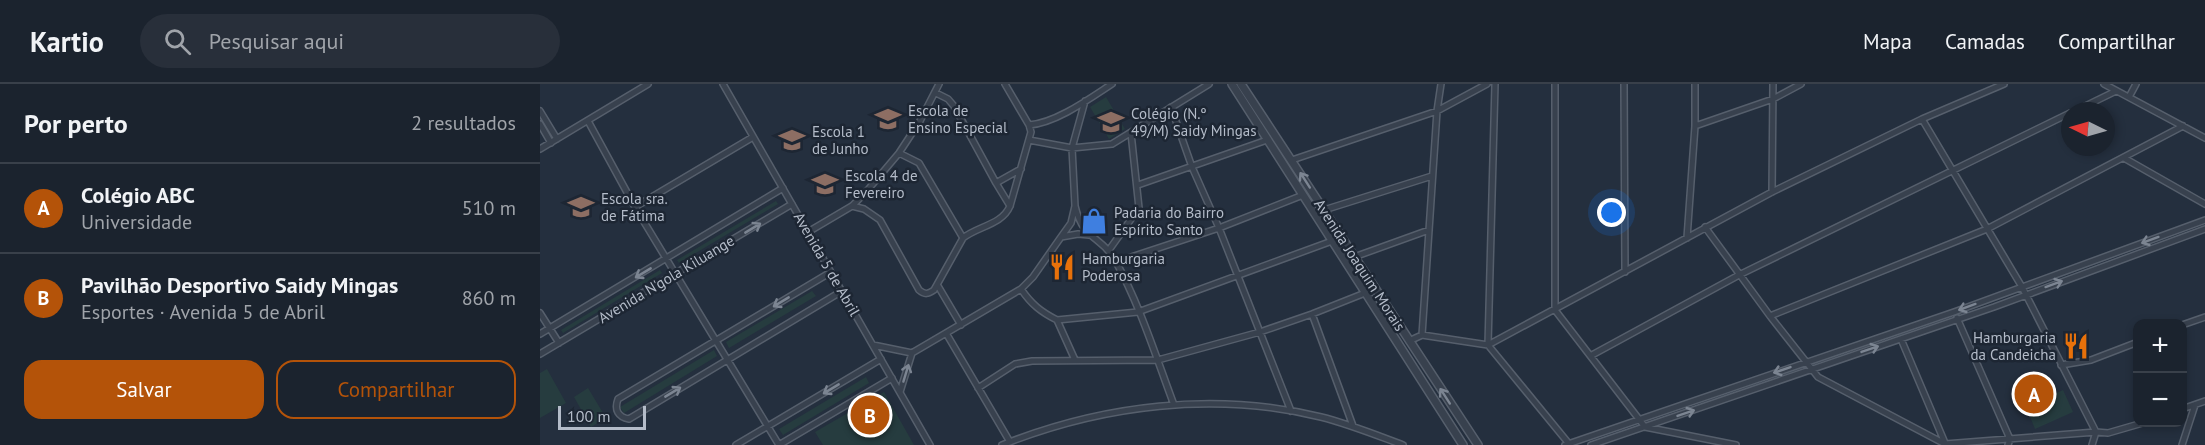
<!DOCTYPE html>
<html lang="pt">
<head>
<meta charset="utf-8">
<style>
	body { margin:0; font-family:"PT Sans",sans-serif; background:#282f3a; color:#f1f3f6 }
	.controls { position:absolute; right:18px; bottom:18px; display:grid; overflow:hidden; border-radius:12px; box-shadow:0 3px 9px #0003 }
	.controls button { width:54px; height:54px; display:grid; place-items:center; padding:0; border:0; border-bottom:2px solid #39404a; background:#1b232e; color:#f1f3f6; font:30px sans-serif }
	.compass { position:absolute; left:1521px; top:18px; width:54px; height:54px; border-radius:50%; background:#1b232e; box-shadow:0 3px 9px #0003; rotate:275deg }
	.scale { position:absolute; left:18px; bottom:15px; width:88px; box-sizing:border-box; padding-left:6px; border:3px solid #b4bcc9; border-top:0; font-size:16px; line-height:21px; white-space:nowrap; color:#b4bcc9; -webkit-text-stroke:4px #1d2633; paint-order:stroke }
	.you { position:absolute; left:1072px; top:129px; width:21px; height:21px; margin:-15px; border:4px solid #fff; border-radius:50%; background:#1a73e8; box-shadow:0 0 0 9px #1a73e833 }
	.badge { display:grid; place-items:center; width:39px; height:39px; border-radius:50%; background:#b45309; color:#fff; font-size:20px; font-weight:700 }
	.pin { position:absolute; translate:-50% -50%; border:3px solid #fff; box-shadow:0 2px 6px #0006 }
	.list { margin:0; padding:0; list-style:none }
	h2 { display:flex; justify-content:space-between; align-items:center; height:78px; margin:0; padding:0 24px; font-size:26px }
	h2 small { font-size:20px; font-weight:400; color:#a0a4aa }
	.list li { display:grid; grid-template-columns:39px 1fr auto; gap:18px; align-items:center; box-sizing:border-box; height:90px; padding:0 24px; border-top:2px solid #39404a }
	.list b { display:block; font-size:22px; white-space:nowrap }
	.list p { margin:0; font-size:20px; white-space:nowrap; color:#a0a4aa }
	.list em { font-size:20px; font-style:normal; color:#a0a4aa }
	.actions { display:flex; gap:12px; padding:18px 24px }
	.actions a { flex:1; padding:14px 0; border:2px solid #b45309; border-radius:18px; text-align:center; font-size:21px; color:#b45309 }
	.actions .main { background:#b45309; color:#fff }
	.icon { flex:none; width:33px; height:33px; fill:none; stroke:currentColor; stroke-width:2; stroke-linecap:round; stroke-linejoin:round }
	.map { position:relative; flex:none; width:1665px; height:361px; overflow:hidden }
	header { display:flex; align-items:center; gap:36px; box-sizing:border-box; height:84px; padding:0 30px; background:#1b232e; border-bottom:2px solid #39404a }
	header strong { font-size:28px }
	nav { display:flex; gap:33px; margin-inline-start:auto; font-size:21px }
	.search { width:420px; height:54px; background:#282f3a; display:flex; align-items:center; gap:15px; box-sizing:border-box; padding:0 21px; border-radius:33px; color:#a0a4aa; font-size:22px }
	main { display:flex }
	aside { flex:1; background:#1b232e }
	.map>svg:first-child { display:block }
	.green { fill:#263c3f }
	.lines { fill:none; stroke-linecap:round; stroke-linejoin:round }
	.minor-casing { stroke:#565f6c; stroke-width:8 }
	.tertiary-casing { stroke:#565f6c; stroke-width:10 }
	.minor { stroke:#38414e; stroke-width:5 }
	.tertiary { stroke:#38414e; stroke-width:7 }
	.oneway { stroke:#7c8592 }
	.labels { text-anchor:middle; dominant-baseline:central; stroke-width:5; stroke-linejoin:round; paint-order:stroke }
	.poi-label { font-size:15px; fill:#b4bcc9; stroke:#1d2633; text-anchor:start }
	.street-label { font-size:15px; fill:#b4bcc9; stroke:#1d2633 }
</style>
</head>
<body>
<header>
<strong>Kartio</strong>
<div class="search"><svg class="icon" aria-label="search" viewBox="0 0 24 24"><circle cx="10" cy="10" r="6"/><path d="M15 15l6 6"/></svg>Pesquisar aqui</div>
<nav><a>Mapa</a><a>Camadas</a><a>Compartilhar</a></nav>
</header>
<main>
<aside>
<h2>Por perto<small>2 resultados</small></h2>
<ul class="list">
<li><span class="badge">A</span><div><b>Colégio ABC</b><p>Universidade</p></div><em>510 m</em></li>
<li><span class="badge">B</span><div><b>Pavilhão Desportivo Saidy Mingas</b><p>Esportes · Avenida 5 de Abril</p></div><em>860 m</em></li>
</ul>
<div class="actions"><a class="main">Salvar</a><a>Compartilhar</a></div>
</aside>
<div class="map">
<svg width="1665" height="361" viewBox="0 0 1665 361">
	<rect width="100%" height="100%" fill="#242f3e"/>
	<path class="green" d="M566,13L585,45L569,55L550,23Z
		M236,117L238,120L139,179L137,176Z
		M120,186L122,189L23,249L21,246Z
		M272,207L276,212L189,264L186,258Z
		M174,266L177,272L84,329L80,323Z
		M7,285L26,319L0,334V289Z
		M326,293L329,299L243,351L239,345Z
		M48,304L66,334L51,343L34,313Z
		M1523,306L1533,328L1495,345L1486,323Z
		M344,308L374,361H283L275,348Z"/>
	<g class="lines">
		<g class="minor-casing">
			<path id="minor" d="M183,0L390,361
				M955,0L948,261L1030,361
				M1015,0V226L1105,343L1196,361
				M1084,0L1085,188
				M1564,0L1665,54
				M396,9L408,15L414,22L456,99L481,85
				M1589,13L1596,0
				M545,17L532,64L535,122L531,139L521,153L538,150L549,151
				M631,23L652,83L679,144L751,327
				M0,27L17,55
				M1535,27L1576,7
				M1382,35L1482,203L1556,348L1552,361
				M48,37L95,123L239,361
				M0,40L11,59
				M489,41C516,39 549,15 572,0
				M1155,42L1233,15L1261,0
				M489,56L532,64L572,60L669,0
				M0,65L108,0
				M359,69L379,79L423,154
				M1584,74L1665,120
				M752,76L897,27L947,0
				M456,99L470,122
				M598,101L727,56
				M1232,108L1233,0
				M312,122L324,125L340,136L379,206C385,211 388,210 394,206L423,154C438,142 462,141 470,122L491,48L489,41L465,0
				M535,122C543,157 562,152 575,176C600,221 616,273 634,321
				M95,123L213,53
				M784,126L892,92
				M1165,143L1230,232L1278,293L1405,360L1556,348L1568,349L1606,338
				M268,148L312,122L326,108L359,69L380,37L399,0
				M1147,154L1155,42V0
				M569,166L599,124L591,49
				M814,173L889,146
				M576,178L679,144L763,111
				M291,188L78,315C74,326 78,333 89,335L302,207
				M398,202L421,241
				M481,205C491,220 501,228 517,236L535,276
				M0,229L19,259
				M772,230L813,342
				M1230,232L1447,145L1643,42
				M1417,234L1470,355L1468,361
				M517,236L598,228L792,157
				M1642,241L1665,233
				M406,249L470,358
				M0,250L243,104
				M882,251L897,27L901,0
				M1361,255L1405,359
				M869,257L882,251L948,261L1232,108L1382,35L1464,0
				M333,261L372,269L481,205L493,193L521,153
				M0,270L252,120
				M1052,271L1199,191L1530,29
				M1521,281L1551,276L1598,258
				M438,304L475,280L492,277L618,276L720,248L772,230L825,209
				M360,308L372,269
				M1642,325L1665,317
				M196,361L341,275
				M239,361L352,294
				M462,361C562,321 675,307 781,333C809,340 836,351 863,361
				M1025,361L1414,228L1665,136
				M1051,361L1454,223L1665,145
				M1642,361L1655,321"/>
		</g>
		<g class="tertiary-casing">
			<path id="tertiary" d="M692,0L923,361
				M701,0L938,361"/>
		</g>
		<use href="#minor" class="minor"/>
		<use href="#tertiary" class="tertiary"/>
	</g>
	<defs><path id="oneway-shaft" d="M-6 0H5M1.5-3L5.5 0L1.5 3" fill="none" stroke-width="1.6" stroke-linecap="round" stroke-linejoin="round" transform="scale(1.5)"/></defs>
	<g class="oneway">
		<use href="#oneway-shaft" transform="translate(765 96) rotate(-123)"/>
		<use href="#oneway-shaft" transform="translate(213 144) rotate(-31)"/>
		<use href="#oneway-shaft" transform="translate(1610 156) rotate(160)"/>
		<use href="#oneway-shaft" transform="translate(103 189) rotate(149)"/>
		<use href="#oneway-shaft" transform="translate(1514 200) rotate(-20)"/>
		<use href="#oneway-shaft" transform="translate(241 218) rotate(149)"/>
		<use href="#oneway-shaft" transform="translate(1427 223) rotate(160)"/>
		<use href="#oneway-shaft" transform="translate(1330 265) rotate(-19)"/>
		<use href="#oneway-shaft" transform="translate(1242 286) rotate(161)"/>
		<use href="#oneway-shaft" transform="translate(366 289) rotate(-73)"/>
		<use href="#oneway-shaft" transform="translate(291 305) rotate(149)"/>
		<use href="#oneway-shaft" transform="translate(133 308) rotate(-31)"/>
		<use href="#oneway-shaft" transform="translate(905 312) rotate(-123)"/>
		<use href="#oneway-shaft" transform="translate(1146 329) rotate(-19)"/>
	</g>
	<defs>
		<g id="school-bare" transform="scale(2.07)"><path d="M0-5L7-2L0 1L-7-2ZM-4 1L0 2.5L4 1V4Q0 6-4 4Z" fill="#8d6e63" stroke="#1d2633" stroke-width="2.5" paint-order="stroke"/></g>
		<g id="shop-bare" transform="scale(2.07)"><path d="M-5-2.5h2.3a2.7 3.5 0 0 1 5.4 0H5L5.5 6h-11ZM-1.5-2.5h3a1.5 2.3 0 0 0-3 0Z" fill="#3f7fe0" stroke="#1d2633" stroke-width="2.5" paint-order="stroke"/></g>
		<g id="restaurant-bare" transform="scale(2.07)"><path d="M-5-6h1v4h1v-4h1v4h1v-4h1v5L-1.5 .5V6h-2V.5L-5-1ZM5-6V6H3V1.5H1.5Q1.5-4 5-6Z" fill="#e8710a" stroke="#1d2633" stroke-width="2.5" paint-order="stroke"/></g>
	</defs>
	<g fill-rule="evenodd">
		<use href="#school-bare" x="348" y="35"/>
		<use href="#school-bare" x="571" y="38"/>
		<use href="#school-bare" x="252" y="56"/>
		<use href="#school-bare" x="285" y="100"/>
		<use href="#school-bare" x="41" y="123"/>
		<use href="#shop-bare" x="554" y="137"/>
		<use href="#restaurant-bare" x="522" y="183"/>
		<use href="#restaurant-bare" x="1536" y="262"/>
	</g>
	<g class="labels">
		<g class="poi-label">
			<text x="368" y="26">Escola de<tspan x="368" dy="17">Ensino Especial</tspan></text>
			<text x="591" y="29">Colégio (N.º<tspan x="591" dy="17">49/M) Saidy Mingas</tspan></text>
			<text x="272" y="47">Escola 1<tspan x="272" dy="17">de Junho</tspan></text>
			<text x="305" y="91">Escola 4 de<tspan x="305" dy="17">Fevereiro</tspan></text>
			<text x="61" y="114">Escola sra.<tspan x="61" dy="17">de Fátima</tspan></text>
			<text x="574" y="128">Padaria do Bairro<tspan x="574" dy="17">Espírito Santo</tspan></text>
			<text x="542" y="174">Hamburgaria<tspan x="542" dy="17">Poderosa</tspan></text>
			<text x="1516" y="253" text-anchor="end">Hamburgaria<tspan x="1516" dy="17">da Candeicha</tspan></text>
		</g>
		<g class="street-label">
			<text transform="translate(287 180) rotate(60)">Avenida 5 de Abril</text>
			<text transform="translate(820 181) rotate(57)">Avenida Joaquim Morais</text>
			<text transform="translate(126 195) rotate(-31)">Avenida N'gola Kiluange</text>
		</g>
	</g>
</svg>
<div class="controls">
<button>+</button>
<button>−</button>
</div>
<svg class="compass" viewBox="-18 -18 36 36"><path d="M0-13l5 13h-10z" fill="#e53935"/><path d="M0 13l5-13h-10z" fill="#a0a4aa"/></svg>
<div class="scale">100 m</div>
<div class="you"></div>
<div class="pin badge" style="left:1494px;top:310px">A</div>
<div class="pin badge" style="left:330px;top:331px">B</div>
</div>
</main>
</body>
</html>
